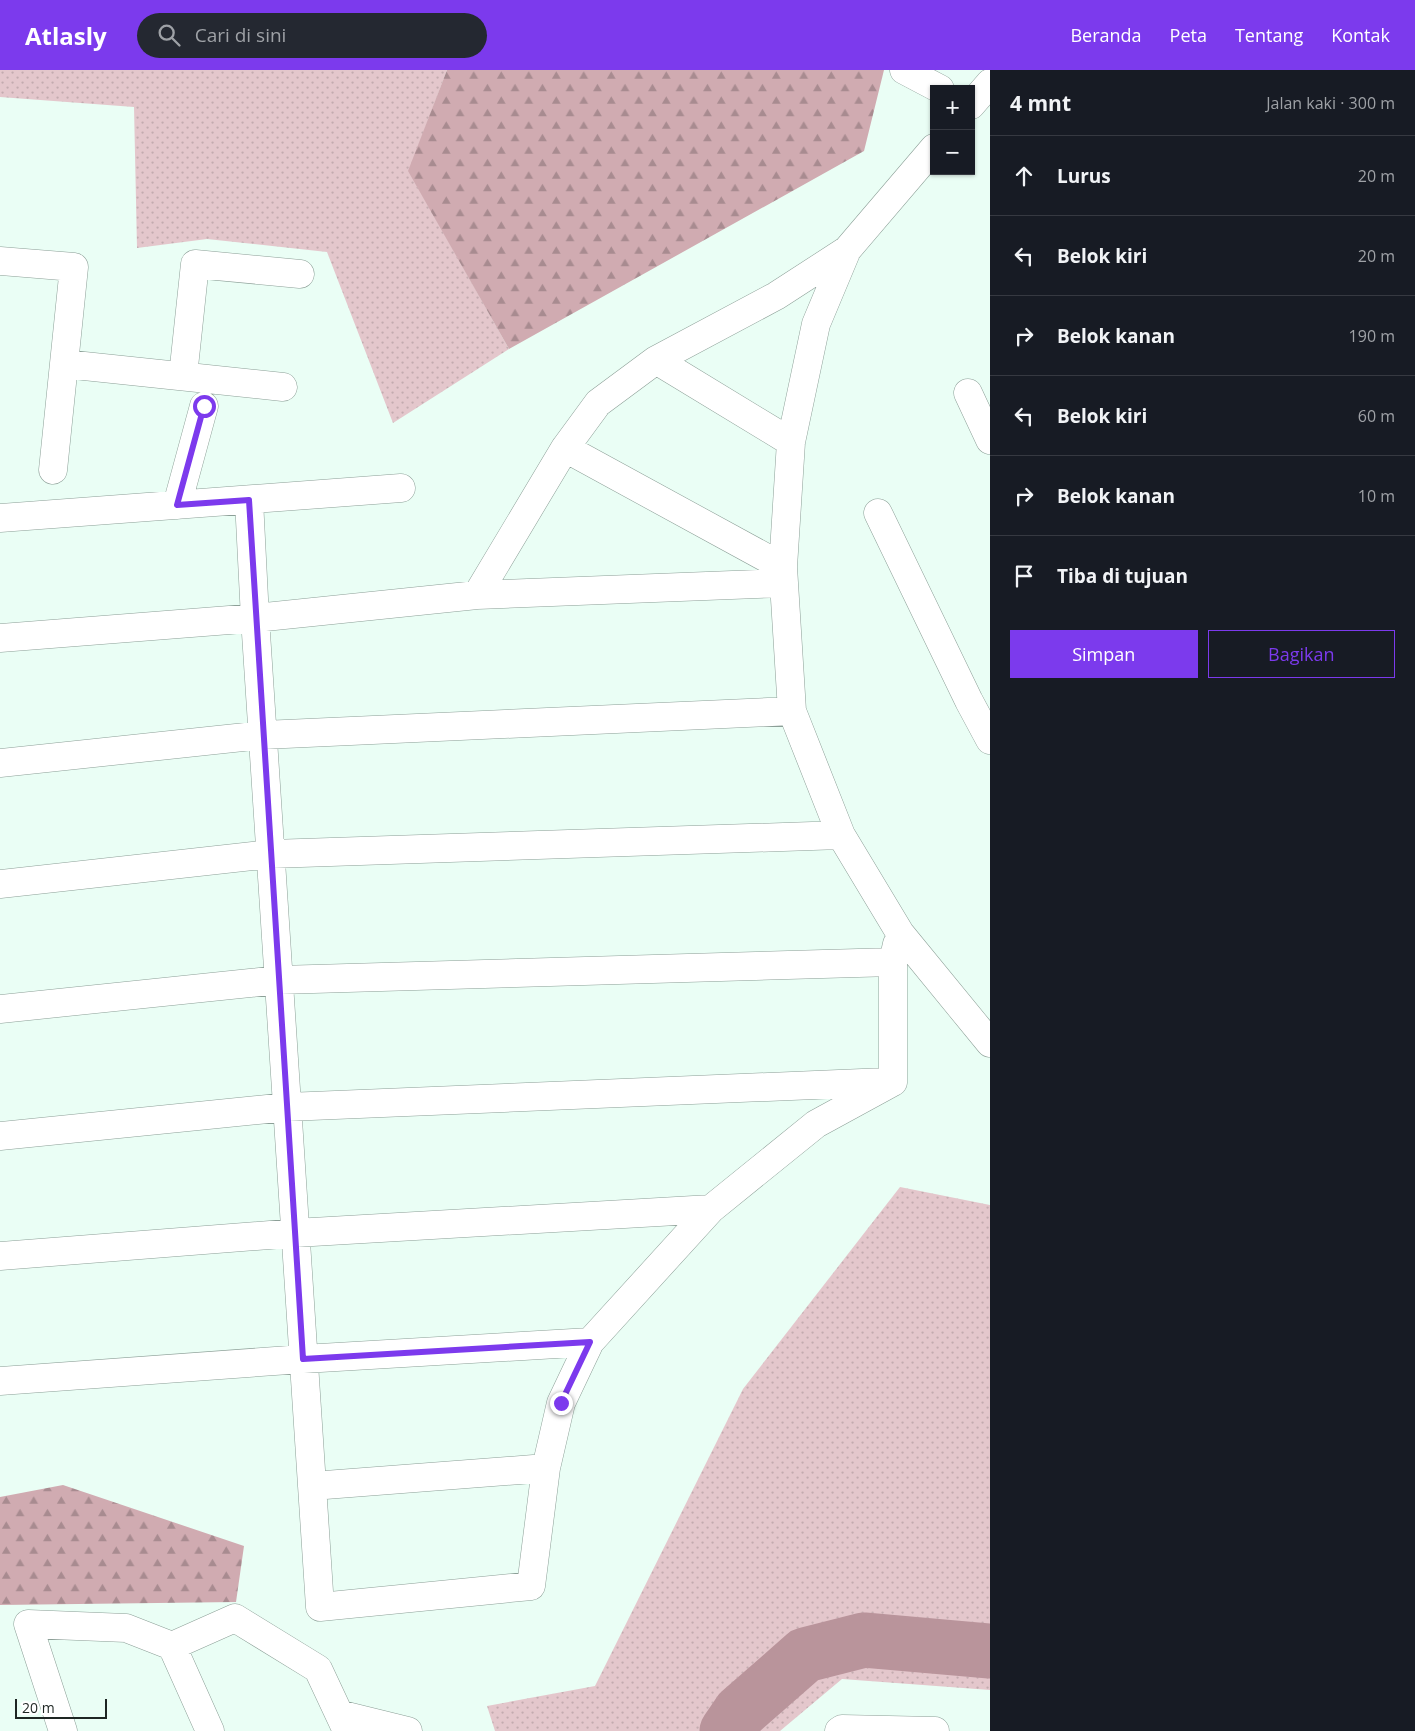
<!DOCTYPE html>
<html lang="id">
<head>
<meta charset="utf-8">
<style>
	body { margin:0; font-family:"Open Sans",sans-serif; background:#242831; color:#f1f3f6 }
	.controls { position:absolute; right:15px; top:15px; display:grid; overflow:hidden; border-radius:0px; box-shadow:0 1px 4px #0004 }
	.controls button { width:45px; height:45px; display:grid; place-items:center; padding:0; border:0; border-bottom:1px solid #363941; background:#171b24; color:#f1f3f6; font:25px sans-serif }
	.scale { position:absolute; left:15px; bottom:12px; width:92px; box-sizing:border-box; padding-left:5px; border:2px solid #1e2623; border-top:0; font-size:14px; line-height:18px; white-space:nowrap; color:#1e2623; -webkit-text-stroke:4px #fff; paint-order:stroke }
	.stop { position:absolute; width:15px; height:15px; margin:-11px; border:4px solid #7c3aed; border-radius:50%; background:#fff }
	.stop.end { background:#7c3aed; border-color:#fff; box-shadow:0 1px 5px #0008 }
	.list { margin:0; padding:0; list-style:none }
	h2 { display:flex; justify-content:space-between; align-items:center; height:65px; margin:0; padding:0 20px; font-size:21px }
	h2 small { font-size:16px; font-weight:400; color:#9ea1a6 }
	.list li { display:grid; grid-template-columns:32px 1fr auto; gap:15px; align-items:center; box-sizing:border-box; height:80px; padding:0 20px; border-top:1px solid #363941 }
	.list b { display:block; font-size:19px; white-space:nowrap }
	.list em { font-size:16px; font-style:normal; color:#9ea1a6 }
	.actions { display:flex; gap:10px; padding:15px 20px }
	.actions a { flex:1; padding:11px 0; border:1px solid #7c3aed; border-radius:0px; text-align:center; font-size:18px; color:#7c3aed }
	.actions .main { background:#7c3aed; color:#fff }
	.icon { flex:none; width:28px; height:28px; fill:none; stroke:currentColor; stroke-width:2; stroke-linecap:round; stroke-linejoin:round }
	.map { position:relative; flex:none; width:990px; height:1661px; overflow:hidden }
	header { display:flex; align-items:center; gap:30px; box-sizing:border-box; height:70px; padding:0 25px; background:#7c3aed; color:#fff }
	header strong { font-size:24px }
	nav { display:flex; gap:28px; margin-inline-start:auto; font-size:18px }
	.search { width:350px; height:45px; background:#242831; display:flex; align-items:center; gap:12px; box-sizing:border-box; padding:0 18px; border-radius:28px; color:#9ea1a6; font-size:19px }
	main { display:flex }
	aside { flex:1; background:#171b24 }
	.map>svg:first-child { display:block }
	.grass { fill:url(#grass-dots) }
	.forest { fill:url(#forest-firs) }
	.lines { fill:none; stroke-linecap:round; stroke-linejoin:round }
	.river { stroke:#b9949b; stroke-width:55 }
	.minor-casing { stroke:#8c9f97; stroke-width:29 }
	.minor { stroke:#fff; stroke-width:28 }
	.route { stroke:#7c3aed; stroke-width:6 }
</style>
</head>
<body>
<header>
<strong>Atlasly</strong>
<div class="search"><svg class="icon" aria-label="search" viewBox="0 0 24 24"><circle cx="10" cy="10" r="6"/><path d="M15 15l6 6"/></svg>Cari di sini</div>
<nav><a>Beranda</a><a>Peta</a><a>Tentang</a><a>Kontak</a></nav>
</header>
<main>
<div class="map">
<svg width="990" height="1661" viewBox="0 0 990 1661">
	<defs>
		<pattern id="grass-dots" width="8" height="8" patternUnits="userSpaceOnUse" patternTransform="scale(1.25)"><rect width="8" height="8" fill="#e4c7cc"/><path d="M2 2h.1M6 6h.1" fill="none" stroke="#c3abaf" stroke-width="1.8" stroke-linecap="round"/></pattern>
		<pattern id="forest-firs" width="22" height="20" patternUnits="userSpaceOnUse" patternTransform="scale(1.25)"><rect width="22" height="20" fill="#d0abb1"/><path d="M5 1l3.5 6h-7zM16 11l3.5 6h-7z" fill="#a88b90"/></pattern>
	</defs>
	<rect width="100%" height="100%" fill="#eafef5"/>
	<path class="grass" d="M0,0H447L409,101L509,279L393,353L327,182L207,169L137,178L134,37L0,27Z
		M900,1117L990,1135V1620L842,1609L780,1661H495L487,1636L595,1616L743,1319Z"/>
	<path class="forest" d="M447,0H884L864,81L509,279L408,101Z
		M63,1415L244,1476L236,1532L0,1535V1427Z"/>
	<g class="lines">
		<path class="river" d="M727,1661L740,1642L805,1585L864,1570L990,1581"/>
		<g class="minor-casing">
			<path id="minor" d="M904,0L940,19
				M971,35L990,13
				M847,180L816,254L791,372L783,497L792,641L841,765L900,863L990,973
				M0,191L74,197L53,400
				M656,290L791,372
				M65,294L283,317
				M183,306L195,194L300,204
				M968,323L990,370
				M565,378L783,497
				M249,430L255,548L320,1537L531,1516L546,1398L561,1333L590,1272L711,1139L816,1054L893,1012
				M177,435L204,336
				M878,443L969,631L990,670
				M0,448L401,418
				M477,525L565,378L598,333L656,290L776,226L847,180L934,78
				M0,568L255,548L477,525L784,513
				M0,693L263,665L792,641
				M0,814L271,784L841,765
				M0,939L279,910L893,892
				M893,1012V892L897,874
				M0,1066L287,1037L886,1012
				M0,1186L295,1163L711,1139
				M0,1311L303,1289L590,1272
				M312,1416L546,1398
				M172,1576L235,1548L318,1599L347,1661
				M339,1644L408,1661
				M63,1661L28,1554L126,1558L172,1576L210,1661
				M839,1661L842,1659L935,1661"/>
		</g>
		<use href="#minor" class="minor"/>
	</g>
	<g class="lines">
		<path class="route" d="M204,336L177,435L249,430L303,1289L590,1272L561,1333"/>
	</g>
</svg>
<div class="controls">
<button>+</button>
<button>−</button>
</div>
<div class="scale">20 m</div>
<div class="stop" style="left:204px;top:336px"></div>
<div class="stop end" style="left:561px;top:1333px"></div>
</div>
<aside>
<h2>4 mnt<small>Jalan kaki · 300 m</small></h2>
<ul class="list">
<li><svg class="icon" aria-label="ahead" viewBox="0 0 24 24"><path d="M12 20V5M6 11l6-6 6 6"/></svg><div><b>Lurus</b></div><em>20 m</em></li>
<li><svg class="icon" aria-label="left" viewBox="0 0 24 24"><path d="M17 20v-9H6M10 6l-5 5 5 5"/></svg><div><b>Belok kiri</b></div><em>20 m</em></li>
<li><svg class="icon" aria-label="right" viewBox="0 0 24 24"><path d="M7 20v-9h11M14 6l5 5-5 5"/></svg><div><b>Belok kanan</b></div><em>190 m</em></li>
<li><svg class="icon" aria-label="left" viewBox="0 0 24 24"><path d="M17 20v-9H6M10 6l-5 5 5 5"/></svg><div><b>Belok kiri</b></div><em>60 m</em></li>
<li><svg class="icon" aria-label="right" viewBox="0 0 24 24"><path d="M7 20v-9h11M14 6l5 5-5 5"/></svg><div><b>Belok kanan</b></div><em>10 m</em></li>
<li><svg class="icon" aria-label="arrive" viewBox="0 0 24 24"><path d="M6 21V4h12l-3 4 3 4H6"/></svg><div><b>Tiba di tujuan</b></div></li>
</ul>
<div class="actions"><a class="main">Simpan</a><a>Bagikan</a></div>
</aside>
</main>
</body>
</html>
